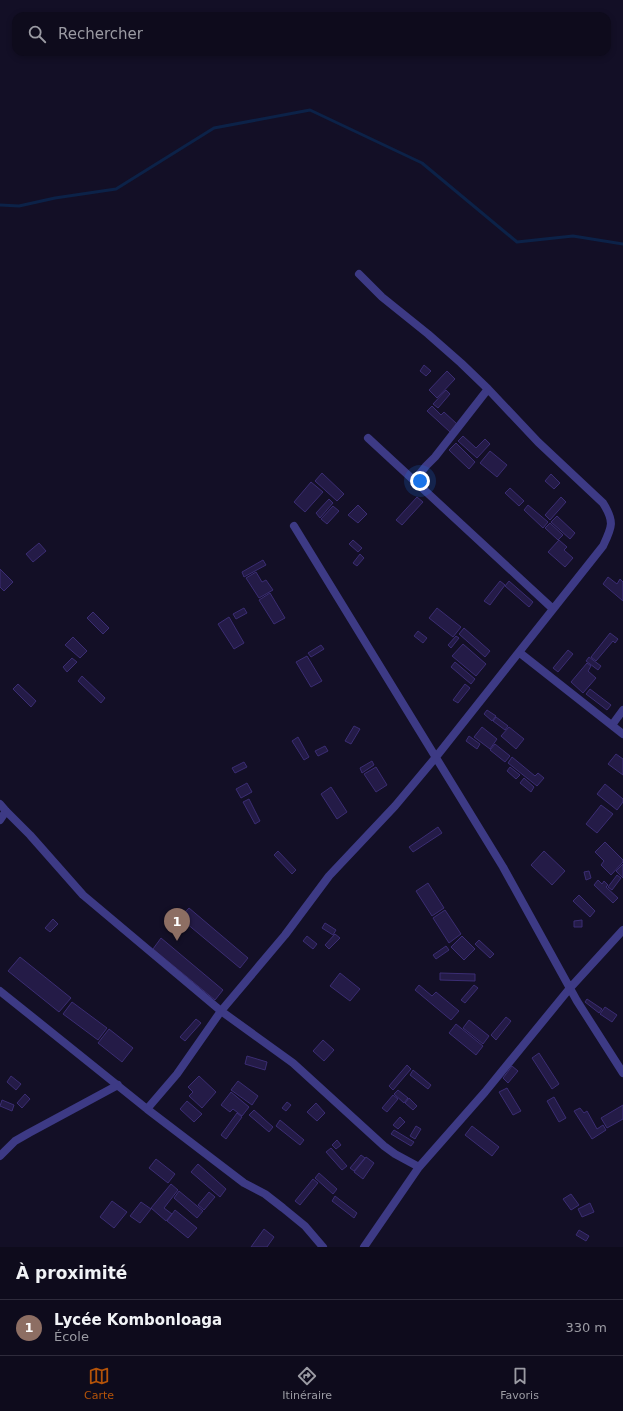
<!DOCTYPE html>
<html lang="fr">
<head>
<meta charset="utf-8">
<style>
	body { margin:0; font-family:"DejaVu Sans",sans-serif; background:#171425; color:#f1f3f6 }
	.you { position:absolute; left:420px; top:481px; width:14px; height:14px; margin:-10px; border:3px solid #fff; border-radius:50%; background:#1a73e8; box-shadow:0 0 0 6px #1a73e833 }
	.badge { display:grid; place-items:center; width:26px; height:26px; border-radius:50%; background:#b45309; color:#fff; font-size:13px; font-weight:700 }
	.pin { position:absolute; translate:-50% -33px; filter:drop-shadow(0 1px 2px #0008) }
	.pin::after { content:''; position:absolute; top:21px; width:14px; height:12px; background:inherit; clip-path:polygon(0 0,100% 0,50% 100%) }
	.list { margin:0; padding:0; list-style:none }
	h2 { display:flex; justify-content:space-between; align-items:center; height:52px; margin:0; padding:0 16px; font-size:17px }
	h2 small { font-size:13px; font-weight:400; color:#9b9ba3 }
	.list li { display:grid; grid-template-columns:26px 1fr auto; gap:12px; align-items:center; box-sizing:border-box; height:56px; padding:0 16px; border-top:1px solid #2e2b3b }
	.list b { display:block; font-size:15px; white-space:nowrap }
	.list p { margin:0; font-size:13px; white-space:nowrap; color:#9b9ba3 }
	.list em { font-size:13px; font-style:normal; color:#9b9ba3 }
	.icon { flex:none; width:22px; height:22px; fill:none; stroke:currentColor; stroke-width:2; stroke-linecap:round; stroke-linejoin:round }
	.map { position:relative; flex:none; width:623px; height:1247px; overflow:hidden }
	.search { position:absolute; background:#0e0b1c; box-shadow:0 2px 6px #0003; left:12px; right:12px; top:12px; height:44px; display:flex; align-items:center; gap:10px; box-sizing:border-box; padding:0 14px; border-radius:12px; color:#9b9ba3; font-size:15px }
	.sheet { height:108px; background:#0e0b1c }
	nav { display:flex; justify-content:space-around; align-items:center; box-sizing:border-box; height:56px; border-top:1px solid #2e2b3b; background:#0e0b1c; font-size:11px; color:#9b9ba3 }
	nav a { display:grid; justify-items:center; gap:2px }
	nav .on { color:#b45309 }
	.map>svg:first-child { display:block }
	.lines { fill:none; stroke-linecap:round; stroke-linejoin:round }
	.stream { stroke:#0c2248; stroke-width:3 }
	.building { fill:#241b47; stroke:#3b2d73 }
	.minor { stroke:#3d3a85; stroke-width:8 }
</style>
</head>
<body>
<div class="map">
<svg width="623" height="1247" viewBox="0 0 623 1247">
	<rect width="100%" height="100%" fill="#130f26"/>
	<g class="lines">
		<path class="stream" d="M0,205L19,206L55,198L116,189L214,128L310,110L422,163L517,242L573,236L623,244"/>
	</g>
	<path class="building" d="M424,365L431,371L426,376L420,371Z
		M447,371L455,379L437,398L429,390Z
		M446,390L450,394L438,408L433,404Z
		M432,406L441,415L444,412L457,424L450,432L427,411Z
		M463,436L476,448L485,439L490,444L477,458L458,441Z
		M456,443L475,462L469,469L449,450Z
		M490,451L507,465L497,477L480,463Z
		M322,473L344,494L337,501L315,481Z
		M551,474L560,483L554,489L545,481Z
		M311,482L323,492L305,512L294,502Z
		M510,488L524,501L519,506L505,493Z
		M417,497L423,502L402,525L396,520Z
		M561,497L566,502L550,520L545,515Z
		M329,499L333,503L320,518L316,513Z
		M358,505L367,514L358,523L348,515Z
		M528,505L548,522L543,528L524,510Z
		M333,506L339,511L327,524L321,519Z
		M557,516L575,533L570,539L551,522Z
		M550,523L563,535L558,540L545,528Z
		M353,540L362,548L358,552L349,544Z
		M559,540L567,547L564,550L573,558L565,567L548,552Z
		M39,543L46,551L33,562L26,554Z
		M360,554L364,558L357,566L353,563Z
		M263,560L266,565L244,577L242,572Z
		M0,569L13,582L4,591L0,587Z
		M256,572L262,582L266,580L273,590L259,598L246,578Z
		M608,577L617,584L620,579L623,582V601L603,584Z
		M500,581L505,585L490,605L484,601Z
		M509,581L533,602L529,607L505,586Z
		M270,593L285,618L274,624L259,600Z
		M244,608L247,613L236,619L233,614Z
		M437,608L461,627L453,637L429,618Z
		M93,612L109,628L103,634L87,618Z
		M229,617L244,643L234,649L218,624Z
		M464,628L490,651L485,657L459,634Z
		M418,631L427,638L423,643L414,636Z
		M610,633L618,639L615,643L613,641L596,661L591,657Z
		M456,636L459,638L451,648L448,645Z
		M73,637L87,651L80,658L65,645Z
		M463,644L486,664L476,676L452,656Z
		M321,645L324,649L311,657L308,653Z
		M568,650L573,654L558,672L553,668Z
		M307,656L322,681L311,687L296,662Z
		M589,657L601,666L598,670L586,661Z
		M72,658L77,662L67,672L63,667Z
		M455,662L475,679L471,684L451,667Z
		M587,663L591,666L588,671L596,678L583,693L571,682Z
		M82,676L105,698L101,703L78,681Z
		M18,684L36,701L31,707L13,689Z
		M465,684L470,688L458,703L453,700Z
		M590,689L611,705L607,710L586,694Z
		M487,710L496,716L492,721L484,714Z
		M496,717L508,726L505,730L493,721Z
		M354,726L360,729L351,744L345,741Z
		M482,727L497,739L490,749L474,737Z
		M509,727L524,739L516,749L501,736Z
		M469,736L480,744L477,749L466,741Z
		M298,737L309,757L304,760L292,741Z
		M495,744L510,756L505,762L490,750Z
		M325,746L328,751L318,756L315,751Z
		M616,754L623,759V775L608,764Z
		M512,757L535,776L538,773L544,778L537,786L508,763Z
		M372,761L374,765L362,773L360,768Z
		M244,762L247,767L235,773L232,768Z
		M376,767L387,785L376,792L364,774Z
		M510,767L520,775L516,779L507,771Z
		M524,778L534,787L531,792L520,783Z
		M247,783L252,792L241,798L236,789Z
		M605,784L623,799V802L617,810L597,794Z
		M331,787L347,812L337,819L321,794Z
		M249,799L260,821L255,824L243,802Z
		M601,805L613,814L597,833L586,824Z
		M438,827L442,833L413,852L409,847Z
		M605,842L623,860V862L611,875L601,865L604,861L595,852Z
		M278,851L296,870L292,874L274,855Z
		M544,851L565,871L552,885L531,865Z
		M623,864V878L616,871Z
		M589,871L591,878L586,880L584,872Z
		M617,875L621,878L612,890L608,887Z
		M598,880L602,884L604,881L608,885L606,887L618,898L613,903L594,885Z
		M428,883L444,908L432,916L416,891Z
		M579,895L595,911L590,917L573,901Z
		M189,908L248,958L240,968L180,918Z
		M445,910L461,934L449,943L433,918Z
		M53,919L58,924L50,932L45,928Z
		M582,920V927H574V921Z
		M325,923L336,930L333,935L322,928Z
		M335,934L340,938L329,949L325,945Z
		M307,936L317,944L313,949L303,941Z
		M462,936L475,949L464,960L451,947Z
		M161,938L223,990L215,1000L153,949Z
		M479,940L494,954L490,958L475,944Z
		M446,946L449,950L436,959L433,955Z
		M20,957L71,998L59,1012L8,971Z
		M340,973L360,989L350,1001L330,986Z
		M440,973L475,974V981L440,980Z
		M419,985L432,996L436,992L459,1011L451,1020L415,990Z
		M474,985L478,988L465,1003L461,1000Z
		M587,999L602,1009L599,1013L585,1002Z
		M72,1002L107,1028L98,1040L63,1014Z
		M605,1007L617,1015L612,1022L600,1014Z
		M506,1017L511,1021L496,1040L491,1035Z
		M196,1019L201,1023L185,1041L180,1037Z
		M469,1020L489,1036L483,1044L463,1028Z
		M456,1024L483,1046L476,1055L449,1033Z
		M109,1029L133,1048L122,1062L98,1043Z
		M323,1040L334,1050L324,1061L313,1051Z
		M539,1053L559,1084L552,1089L532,1058Z
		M247,1056L267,1062L265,1070L245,1064Z
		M407,1065L411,1069L393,1090L389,1086Z
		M512,1066L518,1071L508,1083L503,1078Z
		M413,1070L431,1085L428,1089L410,1075Z
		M11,1076L21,1084L16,1090L7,1082Z
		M199,1076L216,1092L202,1108L189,1096L193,1092L188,1087Z
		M238,1081L258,1096L252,1105L231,1090Z
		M507,1088L521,1111L513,1115L499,1092Z
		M398,1090L408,1098L404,1103L394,1094Z
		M231,1092L249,1107L242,1116L233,1109L230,1112L221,1105Z
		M25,1094L30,1099L22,1108L17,1103Z
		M393,1095L398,1099L387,1112L382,1108Z
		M554,1097L566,1118L559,1122L547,1101Z
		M409,1098L417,1106L413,1110L405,1103Z
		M2,1100L14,1105L12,1111L0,1106Z
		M187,1101L202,1114L194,1122L180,1109Z
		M287,1102L291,1105L286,1111L282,1108Z
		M316,1103L325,1113L317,1121L307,1112Z
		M623,1105V1119L607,1128L601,1118Z
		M580,1108L584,1113L587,1111L597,1129L603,1125L606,1130L592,1139L574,1111Z
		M254,1110L273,1127L269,1132L249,1115Z
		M237,1113L242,1117L226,1139L221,1135Z
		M400,1117L405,1122L398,1129L393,1125Z
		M280,1120L304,1140L300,1145L276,1126Z
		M416,1126L421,1129L415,1139L410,1136Z
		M472,1126L499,1147L492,1156L465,1135Z
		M394,1130L414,1142L411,1146L391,1134Z
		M337,1140L341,1145L336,1149L332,1145Z
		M331,1148L347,1166L342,1170L326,1152Z
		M361,1155L365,1158L354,1171L350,1168Z
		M366,1157L374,1163L363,1179L354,1172Z
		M156,1159L175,1174L168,1183L149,1168Z
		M198,1164L226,1189L220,1197L191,1172Z
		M319,1173L337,1189L333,1194L315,1178Z
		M313,1179L318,1183L300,1205L295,1201Z
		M171,1184L178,1190L164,1208L172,1214L166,1221L151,1208Z
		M179,1191L203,1211L197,1218L174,1198Z
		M209,1192L215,1197L204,1210L198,1205Z
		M571,1194L579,1205L571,1210L563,1199Z
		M335,1196L357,1213L354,1218L332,1201Z
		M112,1201L127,1212L114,1228L100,1217Z
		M141,1202L151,1209L140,1223L130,1216Z
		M590,1203L594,1212L582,1217L578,1209Z
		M175,1210L197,1228L188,1238L167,1221Z
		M264,1229L274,1237L267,1247H251Z
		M579,1230L589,1236L586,1241L576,1235Z"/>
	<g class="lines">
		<path class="minor" d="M368,438L553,609
			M414,481L426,466L435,457L488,389
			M294,526L503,867L577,1001L623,1073
			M520,653L623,734
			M612,725L623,710
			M0,804L6,811L30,835L83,895L221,1011L293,1063L384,1146L395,1154L419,1167L485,1092L570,988L623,930
			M0,820L6,811
			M0,991L147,1109L244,1183L265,1194L283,1208L305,1226L323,1247
			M147,1109L177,1074L221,1011L285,935L329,876L395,806L436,757L603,546C612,527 615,522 603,503L538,442L488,389L461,363L428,334L382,297L359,274
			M0,1156L15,1141L29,1133L118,1085
			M364,1247L419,1167"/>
	</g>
</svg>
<div class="you"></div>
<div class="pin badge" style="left:177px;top:941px;background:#8d6e63">1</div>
<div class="search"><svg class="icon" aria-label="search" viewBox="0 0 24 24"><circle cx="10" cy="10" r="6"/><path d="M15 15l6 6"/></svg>Rechercher</div>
</div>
<section class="sheet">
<h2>À proximité<small></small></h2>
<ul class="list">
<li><span class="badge" style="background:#8d6e63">1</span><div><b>Lycée Kombonloaga</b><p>École</p></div><em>330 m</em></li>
</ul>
</section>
<nav>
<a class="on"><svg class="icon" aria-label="map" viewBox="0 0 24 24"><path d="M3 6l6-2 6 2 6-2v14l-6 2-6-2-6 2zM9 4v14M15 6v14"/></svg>Carte</a>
<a><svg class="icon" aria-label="directions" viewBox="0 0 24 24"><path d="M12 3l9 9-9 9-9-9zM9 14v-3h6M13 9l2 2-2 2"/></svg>Itinéraire</a>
<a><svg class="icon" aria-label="saved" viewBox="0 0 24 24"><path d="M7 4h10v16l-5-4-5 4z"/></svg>Favoris</a>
</nav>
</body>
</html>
